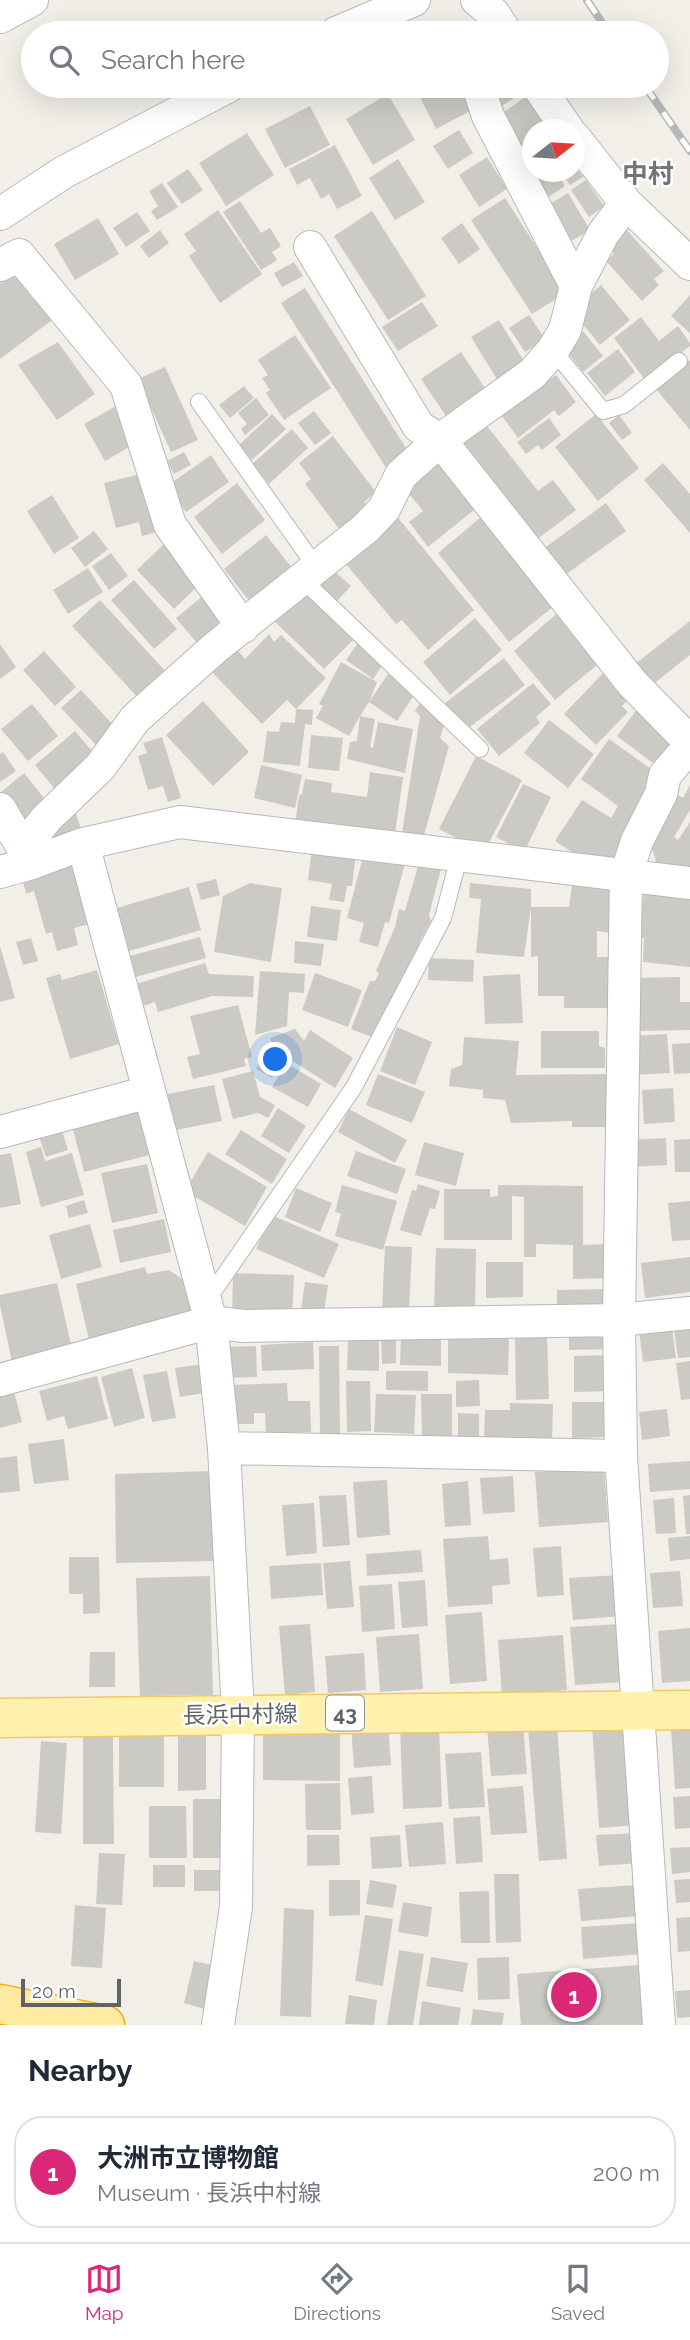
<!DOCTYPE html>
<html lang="en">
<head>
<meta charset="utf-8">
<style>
	body { margin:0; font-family:Raleway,"Noto Sans JP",sans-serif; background:#f2f2f3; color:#1f2937 }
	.compass { position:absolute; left:522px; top:119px; width:63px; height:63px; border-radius:50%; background:#fff; box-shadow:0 7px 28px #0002; rotate:73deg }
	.scale { position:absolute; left:21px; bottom:18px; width:100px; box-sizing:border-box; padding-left:7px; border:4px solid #5f6368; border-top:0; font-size:19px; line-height:24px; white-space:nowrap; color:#5f6368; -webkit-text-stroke:5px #fff; paint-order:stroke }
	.you { position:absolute; left:276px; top:1060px; width:24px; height:24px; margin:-18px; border:5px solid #fff; border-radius:50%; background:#1a73e8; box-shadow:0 0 0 10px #1a73e833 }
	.badge { display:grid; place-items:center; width:46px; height:46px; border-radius:50%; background:#db2777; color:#fff; font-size:23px; font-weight:700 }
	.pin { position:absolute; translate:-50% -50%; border:4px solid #fff; box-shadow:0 2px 7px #0006 }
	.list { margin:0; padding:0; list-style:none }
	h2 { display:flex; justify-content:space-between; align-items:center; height:91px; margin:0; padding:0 28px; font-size:30px }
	h2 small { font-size:23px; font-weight:400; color:#747a83 }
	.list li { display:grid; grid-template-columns:46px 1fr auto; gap:21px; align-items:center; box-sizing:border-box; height:112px; margin:0 14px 14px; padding:0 14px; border:2px solid #e0e1e3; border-radius:28px }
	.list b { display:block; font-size:26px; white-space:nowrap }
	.list p { margin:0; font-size:23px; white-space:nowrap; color:#747a83 }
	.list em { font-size:23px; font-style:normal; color:#747a83 }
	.icon { flex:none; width:38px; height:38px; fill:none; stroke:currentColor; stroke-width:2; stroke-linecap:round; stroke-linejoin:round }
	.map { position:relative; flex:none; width:690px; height:2025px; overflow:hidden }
	.search { position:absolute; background:#fff; box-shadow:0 7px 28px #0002; left:21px; right:21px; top:21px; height:77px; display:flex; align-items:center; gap:18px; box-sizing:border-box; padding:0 24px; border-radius:38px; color:#747a83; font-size:26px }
	.sheet { height:217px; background:#fff }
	nav { display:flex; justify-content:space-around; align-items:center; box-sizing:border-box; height:98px; border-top:2px solid #e0e1e3; background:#fff; font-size:19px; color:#747a83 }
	nav a { display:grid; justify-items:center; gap:4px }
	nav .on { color:#db2777 }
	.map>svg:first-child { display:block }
	.building { fill:#cccac5 }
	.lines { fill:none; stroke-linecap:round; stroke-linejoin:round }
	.service-casing { stroke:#b5b8bc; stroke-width:18 }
	.minor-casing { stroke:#b5b8bc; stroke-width:34 }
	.primary-casing { stroke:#f2c960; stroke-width:41 }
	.trunk-casing { stroke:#f9ab00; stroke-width:41 }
	.service { stroke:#fff; stroke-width:16 }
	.minor { stroke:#fff; stroke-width:32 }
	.primary { stroke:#fff2af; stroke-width:38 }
	.trunk { stroke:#feeaa1; stroke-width:38 }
	.rail-casing { stroke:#b6b7b8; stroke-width:8 }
	.rail { stroke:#fff; stroke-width:5; stroke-dasharray:16; stroke-linecap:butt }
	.labels { text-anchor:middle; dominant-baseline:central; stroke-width:5; stroke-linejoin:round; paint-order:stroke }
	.shield { fill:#fff; stroke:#8f9295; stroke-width:2 }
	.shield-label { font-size:21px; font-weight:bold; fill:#5f6368 }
	.street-label { font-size:23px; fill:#5f6368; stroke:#fff }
	.quarter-label { font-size:26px; font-weight:bold; fill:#70757a; stroke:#fff }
</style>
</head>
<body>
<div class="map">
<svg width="690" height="2025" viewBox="0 0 690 2025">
	<rect width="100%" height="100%" fill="#f1efe8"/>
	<path class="building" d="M431,86H462L474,109L436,129L418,93Z
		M488,86H521L525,91L501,106Z
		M388,94L415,140L373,165L346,119Z
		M528,95L551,130H532V162L529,164L497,117Z
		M310,106L330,145L285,168L265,129Z
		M459,130L473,153L448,169L433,146Z
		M247,133L274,175L226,206L199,163Z
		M335,145L362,196L337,209L329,194L321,199L310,178L297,185L289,169Z
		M487,157L507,189L479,207L459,175Z
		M398,159L425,202L395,220L369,178Z
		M574,165L583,177L570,185L561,172H574Z
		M188,169L203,190L182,204L167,183Z
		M533,172H556L565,186L539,203Z
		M586,180L604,206L589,217L571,190Z
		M162,183L178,207L157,220L151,211L158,206L149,191Z
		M568,193L590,230L563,246L542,209Z
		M505,198L566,293L532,314L471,220Z
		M240,201L261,233L270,228L281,246L272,252L277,260L261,270L223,212Z
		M218,210L262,274L220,303L189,256L196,251L184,234Z
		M372,211L426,296L388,320L334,236Z
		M137,212L150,231L126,247L113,228Z
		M98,218L119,254L75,280L54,244Z
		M462,223L480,249L459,264L441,238Z
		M623,226L664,271L654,279L659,285L642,301L606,261L614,254L608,247Z
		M160,230L169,243L149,258L140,246Z
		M294,262L303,276L282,287L274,273Z
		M19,269L55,318L0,359V283Z
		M601,285L630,320L600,345L575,315L588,305L584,300Z
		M305,288L411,456L388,471L281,303Z
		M690,295V333L671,316Z
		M422,302L438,326L398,351L382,327Z
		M529,315L545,339L525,352L509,328Z
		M641,317L659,341L678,326L690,343V346L645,380L614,338Z
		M499,320L525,363L498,381L471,337Z
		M583,331L603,356L583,372L564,347Z
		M295,335L331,388L284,420L266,393L270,390L262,378L268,375L258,360Z
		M58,342L95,394L57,420L18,365Z
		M618,349L635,372L605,396L587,373Z
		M461,352L488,393L448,419L421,379Z
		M690,360V430L656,389Z
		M165,367L198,440L171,452L138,379Z
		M556,375L576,402L559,416L554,410L518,438L502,416Z
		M244,386L254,398L230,418L219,405Z
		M134,396L155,432L105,461L84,424Z
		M256,398L269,415L245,435L241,429L247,424L238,413Z
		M314,411L331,433L315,445L298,423Z
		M272,414L286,429L252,460L239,445Z
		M596,414L639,468L598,501L555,447Z
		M619,415L632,433L622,440L609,423Z
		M549,418L561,435L542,450L538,445L526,454L517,442Z
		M484,422L538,491L553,480L576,510L531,544L456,444Z
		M292,429L308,448L269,484L252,464Z
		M333,436L376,492L364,502L372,511L343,534L305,484L311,479L299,463Z
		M184,452L191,465L174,474L167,461Z
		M437,454L479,506L428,547L409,522L423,511L400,483Z
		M211,455L229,482L186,512L167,486Z
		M663,463L690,494V533L644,480Z
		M149,472L164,530L142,536L139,522L116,528L104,483Z
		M237,483L265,520L222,554L194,517Z
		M52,495L79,538L54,554L27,511Z
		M606,503L626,531L561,578L542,550Z
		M486,513L558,603L509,642L438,553Z
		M395,514L474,610L428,650L402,620L396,624L341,558Z
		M94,531L108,549L85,567L71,548Z
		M266,535L296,573L254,607L224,569Z
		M167,541L204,580L174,609L137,570Z
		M111,553L128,576L109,590L92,566Z
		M88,568L103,592L68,614L53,590Z
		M333,570L351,586L336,602L318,585Z
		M134,580L177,629L154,649L111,600Z
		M301,589L353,640L324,669L272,619Z
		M205,594L230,624L201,648L176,618Z
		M100,600L168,674L140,700L72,626Z
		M563,608L604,659L555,700L514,651Z
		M475,618L502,650L450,695L423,662Z
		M690,621V655L652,685L635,664Z
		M269,634L274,642L281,635L326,678L296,709L313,710L312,725L305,724L300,766L263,762L267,731L279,732L281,722L295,723L296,709L287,700L262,724L210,670L234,646L245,659Z
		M0,644L16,667L0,679Z
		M357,644L384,663L373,679L346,660Z
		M44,651L76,687L55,706L23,670Z
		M504,658L525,685L466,730L445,703Z
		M341,662L377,682L369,702L360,716L375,719L370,747L373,748L378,722L413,729L405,773L347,759L350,742L357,741L360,716L349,736L316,718L323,706L319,704Z
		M608,668L634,694L622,706L628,712L596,745L564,714Z
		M388,674L416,692L397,721L369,702Z
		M533,683L551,704L536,717L540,723L499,756L477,729Z
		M81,690L116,728L97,746L61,708Z
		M203,701L249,752L213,786L166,735Z
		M421,701L445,723L440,738L449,746L421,846L401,840L420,716L415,711Z
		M32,704L58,736L28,761L1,729Z
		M638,708L683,742L662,770L617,736Z
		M549,720L594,754L568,788L524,753Z
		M75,731L98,758L58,793L35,765Z
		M311,735L343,738L339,771L308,768Z
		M162,737L181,798L168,802L163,786L148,790L138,756L147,753L143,743Z
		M609,739L661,776L632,816L644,821L622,857L604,863L588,853L584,860L555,841L582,800L611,818L618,806L581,779Z
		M3,752L16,771L0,782V754Z
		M476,756L522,780L484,852L439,829Z
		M261,765L302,775L295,808L254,798Z
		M370,772L403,777L394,841L295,824L299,795L302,794L305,779L332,783L331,792L367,797Z
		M24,773L50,806L25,826L0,795V793Z
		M523,784L551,797L524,852L496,837Z
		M690,785V810L674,837L678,840L690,822V866L689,868L657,864L650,843L673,792L683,798Z
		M73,804L83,835L53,845L48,828Z
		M312,848L356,854L352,886H347L344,902L329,900L332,884L308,880Z
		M365,849L406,860L389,923L385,922L378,947L359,942L364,923L347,918Z
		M79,858L97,922L74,928L78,945L57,951L52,932L46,934L34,891L26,894L21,874Z
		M420,859L442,865L429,915L431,921L421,939L379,1040L351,1029L370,981H375L379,973L376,971L395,927L399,909L405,911Z
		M573,878L615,880L612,933L597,931V957H611L610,1008H564V996H538V956L531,957V907L524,957L476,953L481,899L469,898L470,883L531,889V907H569Z
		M216,879L220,895L201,900L196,884Z
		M250,883L282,888L271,962L214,952L223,896Z
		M189,887L201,930L126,952L113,909Z
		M644,890L690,895V967L643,962L644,938H639Z
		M311,906L341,910L337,941L307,937Z
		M200,937L206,958L132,978L126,957Z
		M31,938L38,961L23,965L16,942Z
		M295,941L324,944L321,966L294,963Z
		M0,946L15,998L0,1002Z
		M429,958L474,960L473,982L428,980Z
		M205,963L209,974L254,976L253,997L212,996L158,1012L155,1002L143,1006L136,984Z
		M97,970L119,1044L70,1059L46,978L60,974L62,980Z
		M260,971L305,974L304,993L289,992L287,1026L255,1035Z
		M315,973L362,990L348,1027L302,1010Z
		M520,974L523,1023L485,1024L483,976Z
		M680,977V1002H690V1030L636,1031L635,978Z
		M238,1005L252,1057L244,1059L246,1066L193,1079L187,1057L200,1054L190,1016Z
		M397,1027L432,1042L415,1085L380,1071Z
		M295,1029L304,1041L310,1030L353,1058L335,1088L274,1049L270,1038Z
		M541,1031H599V1046L605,1048V1068H541Z
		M667,1034L670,1073L635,1075L633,1036Z
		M464,1037L519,1041L516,1075L610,1074L611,1127H572V1121L511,1123L505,1100L483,1098V1090L449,1086L451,1069L462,1065Z
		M690,1043V1073L674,1074L672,1044Z
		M266,1052L282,1061L272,1078L256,1069Z
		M286,1063L321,1084L308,1107L272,1087Z
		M253,1071L260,1097L275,1105L268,1118L258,1113L233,1119L222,1079Z
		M378,1074L425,1092L412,1123L366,1105Z
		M214,1085L222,1121L171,1131L163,1095Z
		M673,1088L675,1122L644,1124L642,1090Z
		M140,1105L153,1154L84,1172L71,1122Z
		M278,1108L306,1126L289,1153L261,1136Z
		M349,1109L407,1140L395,1163L338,1132Z
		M62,1130L68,1150L46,1157L39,1137Z
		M241,1130L287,1159L272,1184L225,1154Z
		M666,1138L667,1165L630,1167L628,1140Z
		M690,1139V1172H675L674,1140Z
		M424,1142L464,1153L456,1186L415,1175Z
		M41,1147L45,1161L72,1153L84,1195L41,1207L26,1152Z
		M356,1151L406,1169L397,1194L347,1176Z
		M208,1152L267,1187L245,1226L185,1191Z
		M11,1153L21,1204L0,1208V1155Z
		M147,1164L158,1213L112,1223L101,1173Z
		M418,1184L440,1191L435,1209L430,1208L421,1236L400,1230L412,1190L416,1191Z
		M342,1185L397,1201L383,1250L335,1236L341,1214L335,1212Z
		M498,1185L583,1186V1245L609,1244L610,1278L573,1279V1245L536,1244V1257H524V1197L512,1196V1240H444V1189H490V1197L498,1196Z
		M296,1188L332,1203L320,1232L285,1217Z
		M84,1200L88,1213L69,1218L66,1206Z
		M690,1201V1240L672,1241L668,1203Z
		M271,1215L339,1244L324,1278L256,1249Z
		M164,1219L171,1252L120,1263L113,1230Z
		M90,1224L102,1267L61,1279L49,1235Z
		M385,1246L412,1247L409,1311L382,1310Z
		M436,1248L476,1249L475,1310L434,1308Z
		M690,1257V1292L645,1298L641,1263Z
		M486,1262H523V1297L486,1298Z
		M145,1267L147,1274L169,1270L185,1281L193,1316L91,1348L76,1284Z
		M233,1273L294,1275L292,1318L232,1316Z
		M305,1282L328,1285L323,1319L300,1316Z
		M57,1283L73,1353L13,1367L0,1305V1295Z
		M606,1289L607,1309L557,1310V1290Z
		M612,1326V1349L569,1350V1327Z
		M672,1327L676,1358L643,1362L639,1331Z
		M690,1328V1357L678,1358L674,1330Z
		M401,1337L441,1339V1366L400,1365Z
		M547,1337L549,1399L516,1400L515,1338Z
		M348,1338H379V1371L347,1370Z
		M396,1338V1363L382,1364L381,1339Z
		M448,1338L509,1339L508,1375L448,1373Z
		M313,1342L314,1369L262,1371L261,1345Z
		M256,1346L257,1377L226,1378L225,1347Z
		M319,1346H339L340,1435L320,1436Z
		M611,1355V1391L574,1392V1356Z
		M690,1361V1399L681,1400L676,1363Z
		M204,1364L209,1392L180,1397L175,1368Z
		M132,1368L145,1418L114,1427L101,1377Z
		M167,1371L176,1418L152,1422L143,1375Z
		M386,1371H428V1391L386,1390Z
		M97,1376L108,1419L68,1429L64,1416L47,1421L39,1391Z
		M479,1380L480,1406L456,1407V1381Z
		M346,1381H370L371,1431L347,1432Z
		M287,1383L288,1401H310L311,1432L266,1434L265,1413H254V1424H237L236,1409H231L230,1385Z
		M13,1388L22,1422L0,1428V1391Z
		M376,1394L416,1395L414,1434L374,1432Z
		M421,1394H452V1436H422Z
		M572,1402H609L610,1437L572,1438Z
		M510,1403L553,1404L552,1441L484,1440L485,1410H510Z
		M667,1409L670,1436L642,1440L639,1412Z
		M458,1413L479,1414V1436H458Z
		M64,1439L69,1480L34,1484L28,1444Z
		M17,1456L20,1491L0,1493V1458Z
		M690,1461V1489L650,1492L648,1464Z
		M604,1467L608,1522L539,1527L535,1472Z
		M211,1471L213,1561L116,1563L115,1474Z
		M513,1476L515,1512L483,1514L480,1478Z
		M387,1480L390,1535L357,1538L353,1482Z
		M468,1481L471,1525L445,1527L442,1484Z
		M346,1495L350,1545L323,1547L319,1496Z
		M690,1495V1534H686L683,1496Z
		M674,1498L676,1533L656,1534L653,1500Z
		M314,1503L317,1553L286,1556L282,1505Z
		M488,1536L490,1560L508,1558L510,1584L492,1586L493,1604L448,1607L443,1539Z
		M690,1536V1559L670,1561L668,1538Z
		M561,1546L564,1595L537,1597L533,1548Z
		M421,1550L423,1572L367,1576L366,1554Z
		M69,1557H99L100,1613L83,1614V1594H69Z
		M350,1561L354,1607L327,1609L323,1563Z
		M321,1563L323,1595L271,1599L269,1566Z
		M680,1571L683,1606L653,1608L650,1573Z
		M619,1575L621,1616L573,1620L569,1578Z
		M210,1576L213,1695L140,1696L136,1578Z
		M425,1580L428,1626L402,1628L398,1582Z
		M392,1584L395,1629L362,1632L359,1586Z
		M482,1612L487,1681L450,1684L445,1615Z
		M310,1624L315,1692L285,1695L279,1626Z
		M620,1624L624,1682L575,1685L570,1627Z
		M690,1628V1681L662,1683L658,1631Z
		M419,1634L423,1689L380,1692L376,1637Z
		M563,1635L567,1690L502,1695L498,1640Z
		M90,1652H115V1687H89Z
		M364,1653L366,1690L328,1693L325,1656Z
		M628,1722L636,1825L599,1828L592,1725Z
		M388,1723L391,1765L354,1768L351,1725Z
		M439,1724L442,1807L403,1809L400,1725Z
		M523,1724L527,1774L491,1776L487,1726Z
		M690,1725V1788L675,1789L671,1727Z
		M557,1726L567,1859L539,1861L528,1727Z
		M263,1729L340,1730V1781L263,1780Z
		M178,1730H206V1790L178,1791Z
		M83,1736H113L114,1844H83Z
		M164,1736V1787H119V1737Z
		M41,1741L67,1743L61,1834L35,1832Z
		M481,1752L485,1807L449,1809L445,1754Z
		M372,1776L374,1813L351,1815L348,1778Z
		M340,1783L341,1830H306L305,1784Z
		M523,1786L527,1833L491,1835L487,1789Z
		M690,1796V1828L675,1829L673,1797Z
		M193,1799H229L230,1858H193Z
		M149,1806H186L187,1858H149Z
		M480,1816L483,1862L456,1864L453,1818Z
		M443,1822L446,1864L409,1867L405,1825Z
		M637,1833L640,1863L599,1866L596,1835Z
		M307,1835H339L340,1865L307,1866Z
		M400,1835L402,1867L372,1869L370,1837Z
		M690,1847V1872L672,1874L670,1848Z
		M99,1853L125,1854L122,1905L96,1904Z
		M153,1865H185V1887H153Z
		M194,1870H233V1891H194Z
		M494,1874H519L521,1942L496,1943Z
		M690,1879V1902L676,1903L674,1880Z
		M329,1880H360V1915L329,1916Z
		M370,1880L397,1885L393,1908L366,1904Z
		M637,1885L640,1916L581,1921L578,1889Z
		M489,1891L490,1943H461L459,1892Z
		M403,1902L432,1907L428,1937L398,1932Z
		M75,1905L106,1908L102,1968L71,1966Z
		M284,1908L314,1910L311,2017L280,2016Z
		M365,1915L393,1919L383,1986L355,1981Z
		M690,1917V1951L678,1952L676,1918Z
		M640,1923L642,1954L583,1959L581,1927Z
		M399,1950L424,1954L413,2025H387Z
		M431,1957L468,1963L463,1992L426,1986Z
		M509,1957L510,1999L478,2000L477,1958Z
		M194,1961L215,1966L204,2009L184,2003Z
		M639,1965L643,2025H521L517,1974Z
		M690,1990V2017L677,2018L675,1991Z
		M349,1995L377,2000L374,2025L345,2024Z
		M422,2001L461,2008L458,2025H419Z
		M473,2009L504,2013L502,2025H471Z"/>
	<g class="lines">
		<g class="service-casing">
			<path id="service" d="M553,350L603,411L624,405L679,361
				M199,402L316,567
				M302,579L480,749
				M206,1302L354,1087L443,918L459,857"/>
		</g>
		<g class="minor-casing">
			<path id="minor" d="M477,0L494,14L506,33
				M0,17L32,0
				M336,33L414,0
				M478,86L488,116L576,286
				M538,86L568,130
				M574,137L626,203L690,264
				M0,214L64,172L229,86
				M310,247L419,427L440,440L632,683L690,742
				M0,265L19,255L126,385L170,525L243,627
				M0,809L32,863
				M83,844L211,1322L224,1448L238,1714L236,1907L218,2025
				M24,847L46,819L100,767L135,719L216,647L366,528L384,509L401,475L440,440L532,374L553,350L565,330L576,286L603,234L626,203
				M0,872L32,863L83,844L180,822L690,883
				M0,1132L149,1092
				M0,1380L211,1322L244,1326L619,1320L690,1313
				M224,1448L621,1456
				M659,2025L621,1456L619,1320L626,875L637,841L661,794L665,775L690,746"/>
		</g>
		<g class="primary-casing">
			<path id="primary" d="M0,1718L690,1710"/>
		</g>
		<g class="trunk-casing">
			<path id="trunk" d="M0,2004L105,2025"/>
		</g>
		<use href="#service" class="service"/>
		<use href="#minor" class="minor"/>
		<use href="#primary" class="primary"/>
		<use href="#trunk" class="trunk"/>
		<g class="rail-casing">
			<path id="rail" d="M587,0L609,33
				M645,86L690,151"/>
		</g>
		<use href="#rail" class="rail"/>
	</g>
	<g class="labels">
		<rect class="shield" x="326" y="1695.5" width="38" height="35" rx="5"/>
		<g class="shield-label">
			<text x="345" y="1713">43</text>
		</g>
		<g class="street-label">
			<text transform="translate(240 1714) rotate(-1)">長浜中村線</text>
		</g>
		<g class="quarter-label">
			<text x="648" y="174">中村</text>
		</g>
	</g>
</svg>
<svg class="compass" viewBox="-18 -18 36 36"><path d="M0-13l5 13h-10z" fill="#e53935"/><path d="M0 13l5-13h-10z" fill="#747a83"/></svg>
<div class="scale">20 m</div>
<div class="you"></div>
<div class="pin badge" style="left:574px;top:1995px">1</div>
<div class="search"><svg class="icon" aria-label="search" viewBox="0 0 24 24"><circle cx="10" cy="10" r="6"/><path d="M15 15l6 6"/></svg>Search here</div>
</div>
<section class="sheet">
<h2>Nearby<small></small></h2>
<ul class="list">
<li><span class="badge">1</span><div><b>大洲市立博物館</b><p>Museum · 長浜中村線</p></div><em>200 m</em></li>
</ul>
</section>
<nav>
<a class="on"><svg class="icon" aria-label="map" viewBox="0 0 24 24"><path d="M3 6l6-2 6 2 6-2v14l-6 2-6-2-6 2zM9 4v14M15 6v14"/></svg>Map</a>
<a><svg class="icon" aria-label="directions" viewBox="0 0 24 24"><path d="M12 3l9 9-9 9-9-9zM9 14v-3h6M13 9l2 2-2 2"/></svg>Directions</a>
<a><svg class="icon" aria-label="saved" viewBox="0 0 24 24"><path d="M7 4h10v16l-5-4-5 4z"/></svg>Saved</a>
</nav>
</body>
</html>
